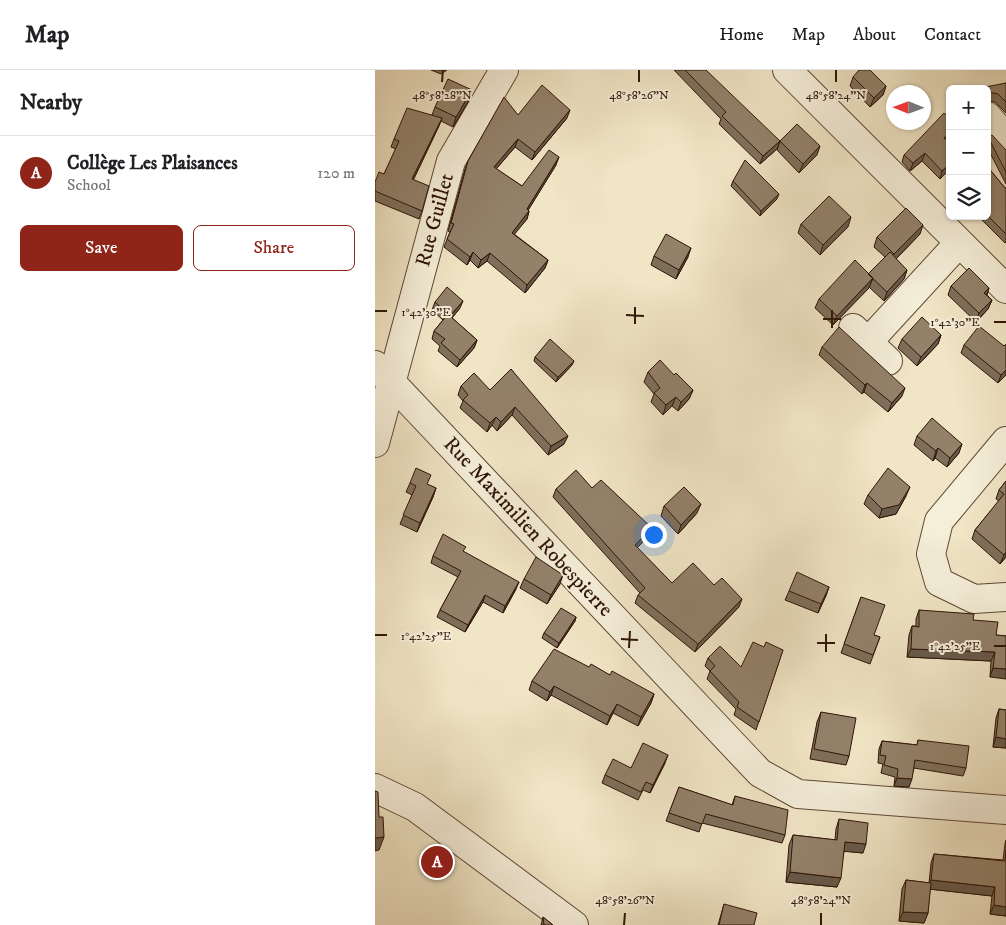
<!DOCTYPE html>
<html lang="en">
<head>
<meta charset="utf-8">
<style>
	body { margin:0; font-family:"IM FELL DW Pica",serif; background:#f6f6f6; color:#202124 }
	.controls { position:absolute; right:15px; top:15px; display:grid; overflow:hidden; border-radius:8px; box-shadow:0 1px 4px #0004 }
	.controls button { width:45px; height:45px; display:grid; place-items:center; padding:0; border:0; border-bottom:1px solid #e0e0e0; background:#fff; color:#202124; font:25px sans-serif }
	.compass { position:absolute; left:511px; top:15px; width:45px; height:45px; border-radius:50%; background:#fff; box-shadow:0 1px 4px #0004; rotate:271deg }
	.you { position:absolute; left:278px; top:464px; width:18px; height:18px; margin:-12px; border:4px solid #fff; border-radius:50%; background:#1a73e8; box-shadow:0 0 0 8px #1a73e833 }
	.badge { display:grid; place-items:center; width:32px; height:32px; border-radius:50%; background:#8f2418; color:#fff; font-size:16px; font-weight:700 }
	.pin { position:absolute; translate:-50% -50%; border:2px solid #fff; box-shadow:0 1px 5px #0006 }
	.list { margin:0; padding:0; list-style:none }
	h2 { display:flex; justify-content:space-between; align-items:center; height:65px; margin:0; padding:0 20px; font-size:21px }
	h2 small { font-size:16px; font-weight:400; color:#757577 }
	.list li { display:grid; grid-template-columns:32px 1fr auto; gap:15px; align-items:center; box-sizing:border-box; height:75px; padding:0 20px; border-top:1px solid #e0e0e0 }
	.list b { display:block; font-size:19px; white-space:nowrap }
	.list p { margin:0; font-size:16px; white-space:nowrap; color:#757577 }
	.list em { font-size:16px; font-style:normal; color:#757577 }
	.actions { display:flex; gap:10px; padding:15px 20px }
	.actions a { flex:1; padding:11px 0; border:1px solid #8f2418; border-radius:8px; text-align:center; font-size:18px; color:#8f2418 }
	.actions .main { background:#8f2418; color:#fff }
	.icon { flex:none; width:28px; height:28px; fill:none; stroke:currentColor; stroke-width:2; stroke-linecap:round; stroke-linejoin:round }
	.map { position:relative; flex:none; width:631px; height:855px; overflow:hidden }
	header { display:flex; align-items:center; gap:30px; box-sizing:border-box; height:70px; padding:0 25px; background:#fff; border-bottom:1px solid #e0e0e0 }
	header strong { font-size:24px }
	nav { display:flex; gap:28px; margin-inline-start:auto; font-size:18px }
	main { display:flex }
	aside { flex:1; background:#fff }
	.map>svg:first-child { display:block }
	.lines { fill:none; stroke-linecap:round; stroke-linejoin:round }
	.minor-casing { stroke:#5f4836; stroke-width:30 }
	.minor { stroke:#f5eed9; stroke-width:28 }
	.wall { fill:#7e6f5b; stroke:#2f1407 }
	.shaded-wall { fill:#675a4a; stroke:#2f1407 }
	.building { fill:#93816a; stroke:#2f1407 }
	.ticks { fill:none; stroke:#2f1407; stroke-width:2 }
	.labels { text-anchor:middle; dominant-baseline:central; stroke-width:4; stroke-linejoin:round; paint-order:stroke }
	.street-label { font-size:21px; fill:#2f1407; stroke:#f5eed9 }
	.ticks-label { font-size:12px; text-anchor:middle; fill:#2f1407; stroke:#f5eed9; stroke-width:4; stroke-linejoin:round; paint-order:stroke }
</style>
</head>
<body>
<header>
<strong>Map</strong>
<nav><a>Home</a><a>Map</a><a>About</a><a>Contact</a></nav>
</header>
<main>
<aside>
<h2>Nearby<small></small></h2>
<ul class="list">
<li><span class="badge">A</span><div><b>Collège Les Plaisances</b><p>School</p></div><em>120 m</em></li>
</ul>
<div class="actions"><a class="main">Save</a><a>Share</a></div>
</aside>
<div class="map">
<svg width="631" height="855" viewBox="0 0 631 855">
	<rect width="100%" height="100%" fill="#f0e5c5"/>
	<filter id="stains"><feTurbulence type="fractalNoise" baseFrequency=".004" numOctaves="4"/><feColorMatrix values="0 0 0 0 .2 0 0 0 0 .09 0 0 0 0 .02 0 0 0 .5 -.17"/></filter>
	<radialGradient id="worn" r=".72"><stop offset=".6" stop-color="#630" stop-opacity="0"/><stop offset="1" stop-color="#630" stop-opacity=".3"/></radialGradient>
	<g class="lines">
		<g class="minor-casing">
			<path id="minor" d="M412,0L631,219
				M612,46L631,67
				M478,258L513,291
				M493,272L584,173
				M0,295L385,703L423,724L631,740
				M631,371L564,451L556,484L564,512L599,529L631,527
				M0,373L76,91L129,0
				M0,718L40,737L199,855"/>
		</g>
		<use href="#minor" class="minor"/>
	</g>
	<path class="wall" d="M56,0H72L66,4Z
		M299,0H331L402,79L385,94L344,54L346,49Z
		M478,7L511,16L508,25L495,37L475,16Z
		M631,13V43L620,32L612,31V19Z
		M97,20L94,30L78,57L66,51L38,110L47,141L44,149L0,131V112L9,104L21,79L16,77L19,69L57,45L60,37Z
		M143,45L192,48L157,90L140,77L121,99L147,116L181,95L153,140L154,141L152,149L139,164L173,190L170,198L150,223L112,191L103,198L95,190L92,195L69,177L75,162L73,161L90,99L93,91Z
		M613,67L631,80V114L612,77V71Z
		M575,69L572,71L575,73V99L565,109L547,91L535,101L527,92L529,85Z
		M405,71L442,85L424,103L402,80Z
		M612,96L630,118H631V172L630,173L603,146H612Z
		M358,111L402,129L385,146L356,116Z
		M426,154L473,157L445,185L423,163Z
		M545,164L521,189L532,200L529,209L509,231L494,217L458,255L440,238L444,229L493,204L510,187L499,177L502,167Z
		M279,186L313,187L301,209L276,195Z
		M576,216L614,218L612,225L617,230L613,239L601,252L573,225Z
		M60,232L85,238L77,248L102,270L99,278L82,297L63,281L65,276L57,269L59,261L68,250L57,240Z
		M566,265L563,274L542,296L523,278L527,269Z
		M589,275L629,276L631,305L623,313L586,283Z
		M447,277L527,326L513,342L489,322L487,324L444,285Z
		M160,287L197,295L181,312L159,291Z
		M136,299L189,374L173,385L137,345L122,361L117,355L112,362L85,338L88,331L83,325L86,316L115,320Z
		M273,302L299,305L318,320L314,329L303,341L297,336L288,345L276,332L279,324L269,312Z
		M542,366L584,383L572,397L560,388L558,391L539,375Z
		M631,411V487L625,494L597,469L600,460L624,431L621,429L624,420Z
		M35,413L53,415L61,418L58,427L42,462L25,454L37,425L31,422Z
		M217,418L274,466L262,478L297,513L339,515L364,537L320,582L260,533L263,525L265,523L178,427L181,419Z
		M493,425L531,426L521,444L504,448L489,434Z
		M289,436L322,443L303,464L286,446Z
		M89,482L141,519L128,543L108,532L90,562L62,547L65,540L83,507L56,493L58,486Z
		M149,509L185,514L172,534L145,518Z
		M454,517L443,543L410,530L414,521Z
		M486,527L499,565L505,567L495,594L466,583Z
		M544,540L598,550L621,565L631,566L615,607L616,591L532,587L534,565L537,556H541V549Z
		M201,547L200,551L182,578L167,568L169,563Z
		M389,577L408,580L381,660L359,645L361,639L332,609L335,601L330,596L333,588L366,597Z
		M214,597L235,605L279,624L276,633L263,656L238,643L232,655L176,625L172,631L154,620L157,611Z
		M624,639L631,640V678L618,677L621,648Z
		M446,642L474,686L471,695L435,689L442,652Z
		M543,670L591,698L588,706L539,698L534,717L519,716L520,707L506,703L508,694L503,693L504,679L507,671L542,675Z
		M290,693L275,723L268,720L263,730L227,713L230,705L256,698Z
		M304,717L357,735L360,726L410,765L407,773L327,753L324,762L291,751Z
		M464,749L488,783L469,781L462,817L411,812L414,775L418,765L460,770L461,759Z
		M631,770V846L615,844L617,826L555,819L553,843L549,853L524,851L527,819L531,810L554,813L556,793L559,784L628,790L630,774Z
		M349,834L379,855H343Z
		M168,847L178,855H166Z"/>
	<path class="shaded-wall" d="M511,16L508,25L495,37L499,28Z
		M97,20L94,30L78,57L81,47Z
		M195,40L192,48L157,90L160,82Z
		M67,48L64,56L35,117L37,109Z
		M575,63V69L566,75L569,68Z
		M143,69L140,77L116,105L119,97Z
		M405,71L402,79L385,94L388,86Z
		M445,76L442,85L424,103L428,94Z
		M550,83L547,91L535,101L538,93Z
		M184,87L181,95L149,147L152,139Z
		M575,94V99L565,109L567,101Z
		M404,124L402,129L385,146L386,141Z
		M154,141L152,149L134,171L137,163Z
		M476,147L473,157L445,185L448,175Z
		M548,155L545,164L516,194L519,184Z
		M316,178L313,187L301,209L304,200Z
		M98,182L95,190L92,195L95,187Z
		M115,183L112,191L103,198L106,190Z
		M173,190L170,198L150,223L152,215Z
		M532,200L529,209L509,231L512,222Z
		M498,208L494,218L458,255L462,246Z
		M614,218L611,227L609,223Z
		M617,230L613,239L601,252L604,243Z
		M88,231L85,238L72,254L75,246Z
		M566,265L563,274L542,296L546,287Z
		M102,270L99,278L82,297L85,290Z
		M199,291L197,295L181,312L183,307Z
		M631,300V305L623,313L626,305Z
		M492,313L489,322L487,324L490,315Z
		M530,318L527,326L513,342L517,333Z
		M318,320L314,329L303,341L306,332Z
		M301,327L297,336L288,345L291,335Z
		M140,337L137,345L122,361L126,352Z
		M121,347L117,355L112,362L115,353Z
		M193,366L189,374L173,385L176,376Z
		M587,374L584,383L572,397L575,388Z
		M563,378L560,388L558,391L561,381Z
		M535,417L531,426L521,444L504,448L507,439Z
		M61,418L58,427L42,462L45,453Z
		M326,434L322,443L303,464L306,455Z
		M277,458L274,466L257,483L260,475Z
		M631,482V487L625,494L629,485Z
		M188,505L185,514L172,534L176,525Z
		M144,512L141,519L128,543L130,536Z
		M454,517L451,526L443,543L446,534Z
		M110,525L108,532L90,562L93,555Z
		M367,529L364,537L320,582L323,574Z
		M201,547L200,551L182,578L184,573Z
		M536,579L620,582L616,591L532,587Z
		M618,598L631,599V609L615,607Z
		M179,616L176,625L172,631L175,622Z
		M279,624L276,633L263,656L266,647Z
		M242,634L238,643L232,655L235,646Z
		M621,667L631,669V678L618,677Z
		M293,685L290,693L275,723L278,715Z
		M522,708L537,709L534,717L519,716Z
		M9,767L4,780L0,781V768Z
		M470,772L491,774L488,783L466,781Z
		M415,802L466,808L462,817L411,812Z
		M556,810L620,817L617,826L553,819Z
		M619,835L631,837V846L615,844Z
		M528,842L553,843L549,853L524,851Z"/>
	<path class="building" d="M310,0H331L405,71L388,86L347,46L351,42Z
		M484,0H495L511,16L499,28L478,7Z
		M73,9L97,20L81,47L60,37Z
		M631,13V32L623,24L612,22V19H600Z
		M167,15L195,40L160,82L143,69L119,97L147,116L174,80L184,87L152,139L154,141L137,163L173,190L152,215L115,183L106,190L98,182L95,187L72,169L79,154L76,153L93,91L129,27L143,45Z
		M32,38L67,48L37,109L54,116L47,141L0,121V112L4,102L9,104L24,71L19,69Z
		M569,43L575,49V63L569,68L575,73V94L567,101L550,83L538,93L529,85Z
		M422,54L445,76L428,94L405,71Z
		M617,65L631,80V102L613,67Z
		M370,90L404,124L386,141L358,111Z
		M612,96L630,118H631V164L612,145Z
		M454,126L476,147L448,175L426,154Z
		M531,138L548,155L519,184L502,167Z
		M291,164L316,178L304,200L279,186Z
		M515,182L532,200L512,222L493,204Z
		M480,190L498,208L462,246L444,229Z
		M594,198L614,218L609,223L617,230L604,243L576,216Z
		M72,217L88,231L75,246L102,270L85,290L66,273L70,269L59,261L73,244L60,232Z
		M547,247L566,265L546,287L527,269Z
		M604,256L629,276L631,274V300L626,305L589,275Z
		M464,257L530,318L517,333L492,313L490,315L447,277Z
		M175,269L199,291L183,307L160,287Z
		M285,290L299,305L301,303L318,320L306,332L301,327L291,335L279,323L285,318L273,302Z
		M136,299L193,366L176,376L140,337L126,352L121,347L115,353L88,330L93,325L86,316L99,303L115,320Z
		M557,348L587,374L575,388L563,378L561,381L542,366Z
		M41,398L56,405L52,414L61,418L45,453L28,445L41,416L35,413Z
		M513,398L535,417L524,435L507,439L493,425Z
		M201,400L217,418L226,410L277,458L260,475L297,513L318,493L339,515L347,508L367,529L323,574L263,525L270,518L181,419Z
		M631,411V482L629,485L600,460L629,424L624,420Z
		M309,417L326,434L306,455L289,436Z
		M68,464L91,477L88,481L144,512L130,536L110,525L93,555L65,540L86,501L58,486Z
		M161,487L188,505L176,525L149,509Z
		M422,502L454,517L446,534L414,521Z
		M486,527L510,535L499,565L505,567L498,585L469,574Z
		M186,538L201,547L184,573L169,563Z
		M544,540L599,544L598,550L623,552L621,565L631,566V599L618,598L620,582L536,579L537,556L544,557Z
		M378,572L389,577L391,572L408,580L384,652L362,637L364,632L335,601L340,596L333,588L345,576L366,597Z
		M179,579L214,597L216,594L235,605L237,601L279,624L266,647L242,634L235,646L179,616L175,622L157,611Z
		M624,639L631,640V669L621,667Z
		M446,642L481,648L474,686L439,679Z
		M543,670L594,676L591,698L540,690L537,709L522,708L523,699L509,695L511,686L505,685L507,671L542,675Z
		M268,673L293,685L278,715L271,712L266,722L230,705L238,689L256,698Z
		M304,717L358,735L360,726L413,740L410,765L331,744L327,754L294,743Z
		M0,721L3,722L4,747H8L9,767L0,768Z
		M464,749L493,753L491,774L470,772L466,808L415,802L418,765L462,770Z
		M631,780V837L619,835L620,817L556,810L559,784L630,791Z
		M531,810L556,813L553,843L528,842Z
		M349,834L382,843L379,855H344Z
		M168,847L178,855H169Z"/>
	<path class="ticks" d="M67,12L68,0M264,12V0M461,12V0M0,241H12M251,245L269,246M448,249H466M619,252H631M260,254V237M457,258V240M0,565H12M246,569L263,570M442,573H460M619,576H631M254,578L255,561M451,582V564M249,855L250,843M446,855V843"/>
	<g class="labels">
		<g class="street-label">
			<text transform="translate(60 150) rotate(-75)">Rue Guillet</text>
			<text transform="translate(153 457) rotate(47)">Rue Maximilien Robespierre</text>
		</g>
	</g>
	<g class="ticks-label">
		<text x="67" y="29">48°58'28"N</text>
		<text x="264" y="29">48°58'26"N</text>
		<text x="461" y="29">48°58'24"N</text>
		<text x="51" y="246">1°42'30"E</text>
		<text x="580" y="256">1°42'30"E</text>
		<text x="51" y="570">1°42'25"E</text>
		<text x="580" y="580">1°42'25"E</text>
		<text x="250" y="834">48°58'26"N</text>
		<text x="446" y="834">48°58'24"N</text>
	</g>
	<rect width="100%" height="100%" filter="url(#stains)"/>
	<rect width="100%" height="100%" fill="url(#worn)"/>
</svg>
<div class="controls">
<button>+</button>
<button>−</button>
<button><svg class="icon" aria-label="layers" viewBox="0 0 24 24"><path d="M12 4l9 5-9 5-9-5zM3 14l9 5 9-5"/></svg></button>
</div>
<svg class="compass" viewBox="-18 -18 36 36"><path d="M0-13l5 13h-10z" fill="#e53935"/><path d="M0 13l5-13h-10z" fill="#757577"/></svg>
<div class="you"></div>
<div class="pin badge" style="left:62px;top:792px">A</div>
</div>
</main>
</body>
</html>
